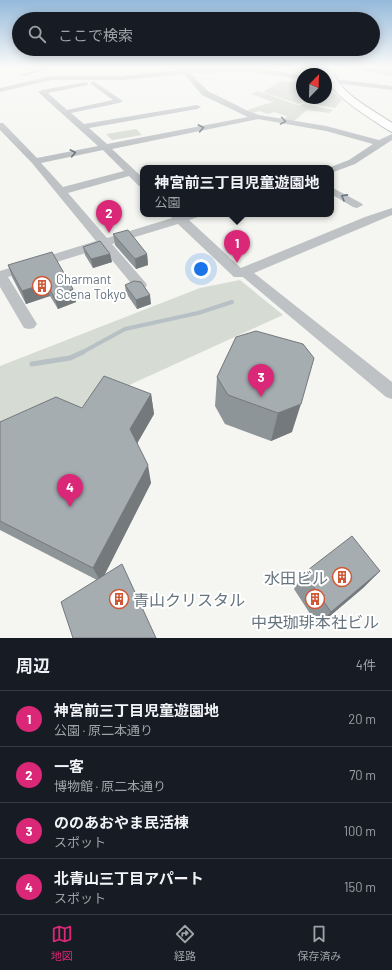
<!DOCTYPE html>
<html lang="ja">
<head>
<meta charset="utf-8">
<style>
	body { margin:0; font-family:Barlow,"Noto Sans JP",sans-serif; background:#242831; color:#f1f3f6 }
	.compass { position:absolute; left:296px; top:68px; width:36px; height:36px; border-radius:50%; background:#171b24; box-shadow:0 2px 10px #0003; rotate:23deg }
	.you { position:absolute; left:201px; top:269px; width:14px; height:14px; margin:-10px; border:3px solid #fff; border-radius:50%; background:#1a73e8; box-shadow:0 0 0 6px #1a73e833 }
	.badge { display:grid; place-items:center; width:26px; height:26px; border-radius:50%; background:#db2777; color:#fff; font-size:13px; font-weight:700 }
	.pin { position:absolute; translate:-50% -33px; filter:drop-shadow(0 1px 2px #0008) }
	.pin::after { content:''; position:absolute; top:21px; width:14px; height:12px; background:inherit; clip-path:polygon(0 0,100% 0,50% 100%) }
	.popup { position:absolute; left:140px; top:165px; width:194px; height:52px; box-sizing:border-box; display:grid; place-content:center; border-radius:8px; background:#171b24; filter:drop-shadow(0 1px 3px #0005); font-size:13px; white-space:nowrap; color:#9ea1a6 }
	.popup b { font-size:15px; color:#f1f3f6 }
	.popup::after { content:''; position:absolute; left:50%; top:100%; margin-left:-8px; border:8px solid transparent; border-top-color:#171b24 }
	.list { margin:0; padding:0; list-style:none }
	h2 { display:flex; justify-content:space-between; align-items:center; height:52px; margin:0; padding:0 16px; font-size:17px }
	h2 small { font-size:13px; font-weight:400; color:#9ea1a6 }
	.list li { display:grid; grid-template-columns:26px 1fr auto; gap:12px; align-items:center; box-sizing:border-box; height:56px; padding:0 16px; border-top:1px solid #363941 }
	.list b { display:block; font-size:15px; white-space:nowrap }
	.list p { margin:0; font-size:13px; white-space:nowrap; color:#9ea1a6 }
	.list em { font-size:13px; font-style:normal; color:#9ea1a6 }
	.icon { flex:none; width:22px; height:22px; fill:none; stroke:currentColor; stroke-width:2; stroke-linecap:round; stroke-linejoin:round }
	.map { position:relative; flex:none; width:392px; height:638px; overflow:hidden }
	.search { position:absolute; background:#171b24; box-shadow:0 2px 10px #0003; left:12px; right:12px; top:12px; height:44px; display:flex; align-items:center; gap:10px; box-sizing:border-box; padding:0 14px; border-radius:22px; color:#9ea1a6; font-size:15px }
	.sheet { height:276px; background:#171b24 }
	nav { display:flex; justify-content:space-around; align-items:center; box-sizing:border-box; height:56px; border-top:1px solid #363941; background:#171b24; font-size:11px; color:#9ea1a6 }
	nav a { display:grid; justify-items:center; gap:2px }
	nav .on { color:#db2777 }
	.map>svg:first-child { display:block }
	.green { fill:#d6dbd3 }
	.lines { fill:none; stroke-linecap:round; stroke-linejoin:round }
	.stream-far1 { stroke:#b7c1c5; stroke-width:4 }
	.stream { stroke:#b7c1c5; stroke-width:5 }
	.secondary-casing { stroke:#b1b6b9; stroke-width:2 }
	.minor { fill:#bec2c5; fill-rule:evenodd }
	.tertiary { fill:#bec2c5; fill-rule:evenodd }
	.secondary { fill:#fff; fill-rule:evenodd }
	.wall { fill:#8e9598 }
	.shaded-wall { fill:#74797c }
	.building { fill:#a5adb1; stroke:#74797c }
	.oneway { stroke:#67757f }
	.labels { text-anchor:middle; dominant-baseline:central; stroke-width:4; stroke-linejoin:round; paint-order:stroke }
	.poi-label { font-size:13px; fill:#67757f; stroke:#fff; text-anchor:start }
	.near-poi-label { font-size:16px; fill:#67757f; stroke:#fff; text-anchor:end }
</style>
</head>
<body>
<div class="map">
<svg width="392" height="638" viewBox="0 0 392 638">
	<rect width="100%" height="100%" fill="#f5f5f1"/>
	<path class="green" d="M295,80L302,81V98H326V86L342,100L335,108L302,102L299,104L263,92L281,81L292,82Z
		M258,91L300,106L303,104L333,110L329,113L307,110L294,121L284,119L293,111L287,116L274,112L268,114L259,111L253,113L247,110L273,102L251,94Z
		M136,129L142,135L112,140L106,134Z
		M240,280L283,315L37,427L0,445V366L200,288Z"/>
	<g class="lines">
		<path class="stream-far1" d="M81,353L125,329L198,313L232,302"/>
		<path class="stream" d="M32,364L70,358L83,352"/>
		<g class="secondary-casing">
			<path id="secondary" d="M326,66H334C330,89 375,111 392,123V132L388,130C371,118 318,89 326,66Z"/>
		</g>
		<path class="minor" d="M46,66H55L25,76L20,75Z
			M179,66H183L187,69L253,68L302,75V79L253,72L190,73L208,91L248,111L259,115L326,126L379,140L392,134V140L355,164L331,173V168H328L349,160L373,144L326,131L258,119L112,149L143,178V187L139,186L129,176L68,193L107,238L172,218L169,214H203L201,216L189,220L241,268L365,217L392,208V215L254,273L392,382V399L386,397L243,277H234L178,224L112,244L145,282L147,285L145,288L140,290L135,288L102,248L8,277L37,324L34,328L29,329L24,328L0,287V271L96,241L32,163L0,130V123H3L37,158L98,146L38,92L42,90L86,82L88,83V85L48,93L67,110L113,100L91,84V82L93,81L123,101L119,103L71,113L84,124L197,105L201,107L197,109L89,128L107,144L248,117L202,95L184,74L122,80H51L0,92V88L51,76H122L180,70L178,67ZM103,150L124,171L63,187L41,163Z
			M326,78L392,86V90L326,82Z
			M331,187L361,203L363,205L357,208L353,207L331,194Z"/>
		<path class="tertiary" d="M343,66H359L392,72V76L347,68Z"/>
		<use href="#secondary" class="secondary"/>
	</g>
	<path class="wall" d="M113,234L147,254L148,265L136,269L115,245Z
		M83,247L110,254L112,262L93,268L85,255Z
		M8,265L73,289L76,302L58,309L50,296L26,304L12,277Z
		M125,285L151,304L137,309L126,293Z
		M236,337L292,432L271,441L225,424L215,406L217,377Z
		M151,394L154,414L137,443L151,483L104,575L97,580L0,530V422L82,408Z
		M380,571L363,588L318,626L294,589L304,573Z"/>
	<path class="shaded-wall" d="M110,254L112,262L93,268L91,259Z
		M147,254L148,265L136,269L135,259Z
		M46,283L50,296L26,304L22,291Z
		M73,289L76,302L58,309L54,297Z
		M150,295L151,304L137,309L136,300Z
		M151,394L154,414L134,449L130,429Z
		M301,404L292,432L271,441L278,413Z
		M148,465L151,483L101,582L93,568Z
		M380,571L363,588L318,626L331,612Z"/>
	<path class="building" d="M128,230L147,254L135,259L113,234Z
		M100,241L110,254L91,259L83,247Z
		M52,252L73,289L54,297L46,283L22,291L8,265Z
		M134,281L141,282L150,295L136,300L125,285Z
		M256,331L303,344L314,358L301,404L278,413L228,395L217,377L236,337Z
		M104,376L151,394L130,429L148,465L93,568L0,521V422L56,397L82,408Z
		M352,536L380,571L331,612L304,573Z
		M122,564L156,638H73L61,602Z"/>
	<defs><path id="oneway-chevron" d="M-2-3.5L2.5 0L-2 3.5" fill="none" stroke-width="1.6" stroke-linecap="round" stroke-linejoin="round"/></defs>
	<g class="oneway">
		<use href="#oneway-chevron" transform="translate(283 121) rotate(9)"/>
		<use href="#oneway-chevron" transform="translate(201 128) rotate(-11)"/>
		<use href="#oneway-chevron" transform="translate(73 153) rotate(-11)"/>
		<use href="#oneway-chevron" transform="translate(344 197) rotate(-151)"/>
	</g>
	<linearGradient id="sky" x2="0" y2="1"><stop stop-color="#94b9da"/><stop offset="0.43" stop-color="#fafaf9"/><stop offset="1" stop-color="#fafaf9" stop-opacity="0"/></linearGradient>
	<rect width="392" height="155" fill="url(#sky)"/>
	<defs>
		<g id="building-ring" transform="scale(1)"><circle r="9.5" fill="#fff" stroke="#cf5837" stroke-width="1.5"/><path d="M-4-6H4V6H1V3H-1V6H-4ZM-2.5-4.3h1.7v1.8h-1.7ZM.8-4.3h1.7v1.8H.8ZM-2.5-1h1.7V.8h-1.7ZM.8-1h1.7V.8H.8Z" fill="#cf5837"/></g>
	</defs>
	<g fill-rule="evenodd">
		<use href="#building-ring" x="42" y="286"/>
		<use href="#building-ring" x="342" y="577"/>
		<use href="#building-ring" x="119" y="599"/>
		<use href="#building-ring" x="315" y="599"/>
	</g>
	<g class="labels">
		<g class="poi-label">
			<text x="56" y="279">Charmant<tspan x="56" dy="15">Scena Tokyo</tspan></text>
		</g>
		<g class="near-poi-label">
			<text x="328" y="577">水田ビル</text>
			<text x="133" y="599" text-anchor="start">青山クリスタル</text>
			<text x="315" y="621" text-anchor="middle">中央珈琲本社ビル</text>
		</g>
	</g>
</svg>
<svg class="compass" viewBox="-18 -18 36 36"><path d="M0-13l5 13h-10z" fill="#e53935"/><path d="M0 13l5-13h-10z" fill="#9ea1a6"/></svg>
<div class="you"></div>
<div class="pin badge" style="left:237px;top:263px">1</div>
<div class="popup"><b>神宮前三丁目児童遊園地</b>公園</div>
<div class="pin badge" style="left:109px;top:233px">2</div>
<div class="pin badge" style="left:261px;top:397px">3</div>
<div class="pin badge" style="left:70px;top:507px">4</div>
<div class="search"><svg class="icon" aria-label="search" viewBox="0 0 24 24"><circle cx="10" cy="10" r="6"/><path d="M15 15l6 6"/></svg>ここで検索</div>
</div>
<section class="sheet">
<h2>周辺<small>4件</small></h2>
<ul class="list">
<li><span class="badge">1</span><div><b>神宮前三丁目児童遊園地</b><p>公園 · 原二本通り</p></div><em>20 m</em></li>
<li><span class="badge">2</span><div><b>一客</b><p>博物館 · 原二本通り</p></div><em>70 m</em></li>
<li><span class="badge">3</span><div><b>ののあおやま民活棟</b><p>スポット</p></div><em>100 m</em></li>
<li><span class="badge">4</span><div><b>北青山三丁目アパート</b><p>スポット</p></div><em>150 m</em></li>
</ul>
</section>
<nav>
<a class="on"><svg class="icon" aria-label="map" viewBox="0 0 24 24"><path d="M3 6l6-2 6 2 6-2v14l-6 2-6-2-6 2zM9 4v14M15 6v14"/></svg>地図</a>
<a><svg class="icon" aria-label="directions" viewBox="0 0 24 24"><path d="M12 3l9 9-9 9-9-9zM9 14v-3h6M13 9l2 2-2 2"/></svg>経路</a>
<a><svg class="icon" aria-label="saved" viewBox="0 0 24 24"><path d="M7 4h10v16l-5-4-5 4z"/></svg>保存済み</a>
</nav>
</body>
</html>
